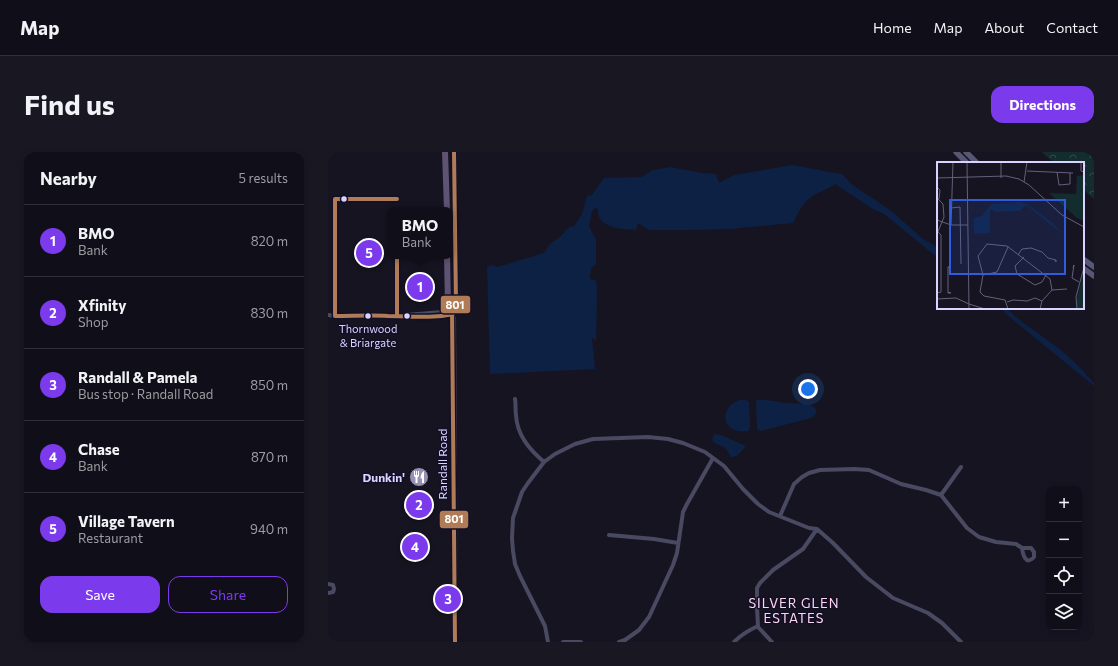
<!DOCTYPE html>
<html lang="en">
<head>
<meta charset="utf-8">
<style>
	body { margin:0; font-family:Commissioner,sans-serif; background:#191822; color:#f1f3f6 }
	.controls { position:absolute; right:12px; bottom:12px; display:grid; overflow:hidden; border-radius:8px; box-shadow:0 2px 6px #0003 }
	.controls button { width:36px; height:36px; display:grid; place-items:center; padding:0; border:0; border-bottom:1px solid #302f38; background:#100f19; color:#f1f3f6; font:20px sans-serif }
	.you { position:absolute; left:480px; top:237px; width:14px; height:14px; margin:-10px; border:3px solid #fff; border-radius:50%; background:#1a73e8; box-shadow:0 0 0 6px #1a73e833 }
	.badge { display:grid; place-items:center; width:26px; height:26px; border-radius:50%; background:#7c3aed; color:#fff; font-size:13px; font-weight:700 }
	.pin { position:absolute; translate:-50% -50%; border:2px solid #fff; box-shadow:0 1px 4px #0006 }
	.popup { position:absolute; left:59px; top:55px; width:66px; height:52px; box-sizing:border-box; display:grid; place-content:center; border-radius:8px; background:#100f19; filter:drop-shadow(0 1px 3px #0005); font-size:13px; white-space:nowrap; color:#9c9ca2 }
	.popup b { font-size:15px; color:#f1f3f6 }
	.popup::after { content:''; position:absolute; left:50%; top:100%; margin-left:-8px; border:8px solid transparent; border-top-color:#100f19 }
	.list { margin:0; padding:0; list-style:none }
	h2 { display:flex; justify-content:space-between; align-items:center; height:52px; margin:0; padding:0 16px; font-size:17px }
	h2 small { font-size:13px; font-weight:400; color:#9c9ca2 }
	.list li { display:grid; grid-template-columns:26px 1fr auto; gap:12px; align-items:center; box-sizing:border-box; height:72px; padding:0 16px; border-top:1px solid #302f38 }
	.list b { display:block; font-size:15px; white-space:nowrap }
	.list p { margin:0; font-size:13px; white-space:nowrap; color:#9c9ca2 }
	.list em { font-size:13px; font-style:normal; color:#9c9ca2 }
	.actions { display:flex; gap:8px; padding:12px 16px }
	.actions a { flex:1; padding:9px 0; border:1px solid #7c3aed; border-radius:12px; text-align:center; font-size:14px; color:#7c3aed }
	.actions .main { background:#7c3aed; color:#fff }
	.icon { flex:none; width:22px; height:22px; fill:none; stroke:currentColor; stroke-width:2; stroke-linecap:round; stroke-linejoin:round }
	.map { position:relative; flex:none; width:766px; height:490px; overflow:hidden; border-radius:12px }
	header { display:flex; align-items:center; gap:24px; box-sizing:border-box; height:56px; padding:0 20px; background:#100f19; border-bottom:1px solid #302f38 }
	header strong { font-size:19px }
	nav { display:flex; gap:22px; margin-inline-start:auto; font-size:14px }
	.intro { display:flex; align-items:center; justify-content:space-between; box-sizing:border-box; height:96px; padding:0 24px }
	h1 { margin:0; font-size:28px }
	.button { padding:10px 18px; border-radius:12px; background:#7c3aed; color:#fff; font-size:14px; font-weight:700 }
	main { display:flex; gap:24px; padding:0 24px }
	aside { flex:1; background:#100f19; border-radius:12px; box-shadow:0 2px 6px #0003 }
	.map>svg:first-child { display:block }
	.park { fill:url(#park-crowns) }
	.water { fill:#0d2144 }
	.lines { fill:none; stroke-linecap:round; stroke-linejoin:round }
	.minor { stroke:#4a4962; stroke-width:4 }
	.secondary { stroke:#575674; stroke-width:5.5 }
	.primary { stroke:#5e5373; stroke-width:6 }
	.bus-1-casing { stroke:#130f26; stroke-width:7 }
	.bus-1 { stroke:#b07c57; stroke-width:4 }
	.bus-dot { fill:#d9d4ff; stroke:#130f26; stroke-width:1.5 }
	.labels { text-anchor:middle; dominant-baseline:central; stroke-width:3; stroke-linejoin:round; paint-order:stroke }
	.bus-label { font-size:11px; fill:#d9d4ff; stroke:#130f26 }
	.street-label { font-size:12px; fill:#d9d4ff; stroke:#130f26 }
	.poi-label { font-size:12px; font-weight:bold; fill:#d9d4ff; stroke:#130f26; text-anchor:end }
	.neighbourhood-label { font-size:13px; letter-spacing:1px; fill:#ffd6f0; stroke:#130f26 }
	.inset-road { fill:none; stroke:#64617a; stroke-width:1 }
	.view { fill:#305bdc; fill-opacity:0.15; stroke:#305bdc; stroke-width:2 }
	.inset-edge { fill:none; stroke:#d9d4ff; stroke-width:2 }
	.line-badge { stroke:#130f26; stroke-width:1.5 }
	.badge-label { font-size:11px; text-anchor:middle; font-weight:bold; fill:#fff }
</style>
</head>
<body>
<header>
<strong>Map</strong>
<nav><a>Home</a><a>Map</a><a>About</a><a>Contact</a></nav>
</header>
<div class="intro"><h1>Find us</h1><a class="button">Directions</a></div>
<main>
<aside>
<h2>Nearby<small>5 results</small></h2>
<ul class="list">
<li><span class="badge">1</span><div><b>BMO</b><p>Bank</p></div><em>820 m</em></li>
<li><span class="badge">2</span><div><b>Xfinity</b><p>Shop</p></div><em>830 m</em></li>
<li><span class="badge">3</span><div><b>Randall &amp; Pamela</b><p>Bus stop · Randall Road</p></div><em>850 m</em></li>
<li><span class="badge">4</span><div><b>Chase</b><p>Bank</p></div><em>870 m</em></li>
<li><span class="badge">5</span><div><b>Village Tavern</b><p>Restaurant</p></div><em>940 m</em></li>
</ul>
<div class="actions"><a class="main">Save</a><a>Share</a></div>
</aside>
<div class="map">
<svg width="766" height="490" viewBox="0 0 766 490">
	<defs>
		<pattern id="park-crowns" width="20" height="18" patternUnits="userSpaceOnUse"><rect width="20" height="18" fill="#132c2d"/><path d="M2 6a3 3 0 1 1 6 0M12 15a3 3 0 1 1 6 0" fill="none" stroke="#354a4c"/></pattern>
	</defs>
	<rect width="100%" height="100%" fill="#161421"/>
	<path class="park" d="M714,0H766V47L755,37V11H726Z"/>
	<path class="water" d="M465,13L501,20L514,22L523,32L562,58L594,86L610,96V106L556,62L545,57L507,32C501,37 494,38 488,42C474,50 472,58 465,71L401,77L361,78H321L310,71L308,78C295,77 278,77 271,65C270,62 270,58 269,55L264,59L261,74L265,82L268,87V113L263,116L262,127L268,128L269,135L268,189L264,186L267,217L162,222L159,115L163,113L169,115L216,101L222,92L232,85L241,75L246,74L254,62L259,44L264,43L276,26L313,25L325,18L342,15L374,21L388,22L391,31L406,23Z
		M673,156H679C690,169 705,177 718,187C736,199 752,215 766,231V234L679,163Z
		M411,248H418L421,250L422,275L420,279C416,279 413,280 410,279C391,274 395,254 411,248Z
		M430,248C440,247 449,250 458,251C465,252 486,250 488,258C489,262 486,264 483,266L433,279L430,278L429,276L428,251V249Z
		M386,282L393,283L418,294C414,298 410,306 403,305C401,302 399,297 396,295C389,291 381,292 386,282Z"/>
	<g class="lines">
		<path class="minor" d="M0,163L7,164C28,164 49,163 69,164C88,165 106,167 125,162
			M78,163L114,160L124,162
			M187,247C188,252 187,258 188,263C189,283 201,297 216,310
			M613,343L633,315
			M452,364L466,332L474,325L481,321L492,318L526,317L541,318L573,332L598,338L613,343L639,376L651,385L668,390L688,392L694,396H703L706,400V405C698,414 695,403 694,396
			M281,383L326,387L350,391
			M0,432L5,433L6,437L5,440L0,441
			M220,490L217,474L192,424L187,412L185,399L184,386L185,366L194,340L200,331L216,310L227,302L247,292L265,287L320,285L340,287L355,291L377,300L396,314L415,337L430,352L441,360L481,376L489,377L505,391L538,425L565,446L600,461L614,471L633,490
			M235,490H253
			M291,490L297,488L311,478L321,465L345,413L349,401L355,360L359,352L385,306
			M406,490C413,483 421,478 430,474
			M444,490L430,475L429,455V436L432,431L445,418L475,397L489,377"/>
		<path class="secondary" d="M628,0L639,11
			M638,0L649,11
			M755,107L766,115
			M755,116L766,124"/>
		<path class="primary" d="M117,0L119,58
			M119,104L120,152L124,157L125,162L127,490
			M124,157L128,152L126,0"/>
		<g class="bus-1-casing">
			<path id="bus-1" d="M126,0L128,152L124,157L127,490
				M7,47H69
				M7,47V164
				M69,104V164
				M7,164C25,164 42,163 60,164C82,164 103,167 125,162"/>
		</g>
		<use href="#bus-1" class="bus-1"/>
	</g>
	<defs>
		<g id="restaurant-disc" transform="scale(1)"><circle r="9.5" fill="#9591b1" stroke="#130f26"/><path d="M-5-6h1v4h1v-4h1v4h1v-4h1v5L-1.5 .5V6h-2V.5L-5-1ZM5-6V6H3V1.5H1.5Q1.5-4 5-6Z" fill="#fff"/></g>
	</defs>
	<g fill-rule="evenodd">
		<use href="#restaurant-disc" x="91" y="325"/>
	</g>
	<g class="bus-dot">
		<circle cx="16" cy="47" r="3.5"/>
		<circle cx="40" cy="164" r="3.5"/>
		<circle cx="79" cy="164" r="3.5"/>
	</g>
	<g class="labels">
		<g class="bus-label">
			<text x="40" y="176">Thornwood<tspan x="40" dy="14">&amp; Briargate</tspan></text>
		</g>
		<g class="street-label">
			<text transform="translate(114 312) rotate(-90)">Randall Road</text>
		</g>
		<g class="poi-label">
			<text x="77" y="325">Dunkin'</text>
		</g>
		<g class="neighbourhood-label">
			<text x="466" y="451">SILVER GLEN<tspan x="466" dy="15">ESTATES</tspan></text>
		</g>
	</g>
	<g transform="translate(609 10)">
		<rect width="147" height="147" fill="#161421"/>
		<path d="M147,13V59L140,56L112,31L139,32L140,14ZM147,106V147H140L139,142Z" fill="#132c2d"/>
		<path d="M83,40L90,42L113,59L129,75L89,43L83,49L59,50L53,47V71L37,72V56L45,54L54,42Z" fill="#0d2144"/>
		<path class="inset-road" d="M30,0L32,147M144,0V9L147,10M90,9L136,11M120,10L122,23L133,22V11M0,16L69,14L82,17L92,23L125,53L147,65M64,16V0M87,20L90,0M0,25L3,28L2,37M0,36L6,42L7,55L0,72M14,46L23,45L24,102M0,58L14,63H31M14,63L16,0M81,93L85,87L94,86L105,90L111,96L119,98V100L118,98M87,95L78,104L80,112L98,123L105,120L109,113M11,105L14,104L13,105H11V131H14L11,130M136,106L137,103L135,116L142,120M46,113L60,110L71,85M115,128L130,127M0,131L4,130V73L1,70M0,137L19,136L32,142M70,140L76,138L90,139L98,136L105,139M32,142L48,147M71,147L68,138L47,134L43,130L46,113L41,94L50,82L70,84L113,117L115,128L105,139L103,147M140,147L139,135L147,105"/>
		<path class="view" d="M13,38H128V112H13Z"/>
		<rect width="147" height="147" class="inset-edge"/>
	</g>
	<g class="line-badge">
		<rect x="112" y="143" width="31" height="19" rx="4" fill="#b07c57"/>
		<rect x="111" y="358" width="30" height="19" rx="4" fill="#b07c57"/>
	</g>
	<g class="badge-label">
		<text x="127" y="157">801</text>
		<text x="126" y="371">801</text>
	</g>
</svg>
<div class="controls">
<button>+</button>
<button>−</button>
<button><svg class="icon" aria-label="locate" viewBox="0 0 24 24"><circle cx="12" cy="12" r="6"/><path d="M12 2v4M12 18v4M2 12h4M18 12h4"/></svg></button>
<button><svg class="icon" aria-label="layers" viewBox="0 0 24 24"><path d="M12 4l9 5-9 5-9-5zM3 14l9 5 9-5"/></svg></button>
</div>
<div class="you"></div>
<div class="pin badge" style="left:92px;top:135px">1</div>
<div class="popup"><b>BMO</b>Bank</div>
<div class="pin badge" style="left:91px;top:353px">2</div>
<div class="pin badge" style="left:120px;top:447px">3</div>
<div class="pin badge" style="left:87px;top:395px">4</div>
<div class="pin badge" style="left:41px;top:101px">5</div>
</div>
</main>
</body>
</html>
